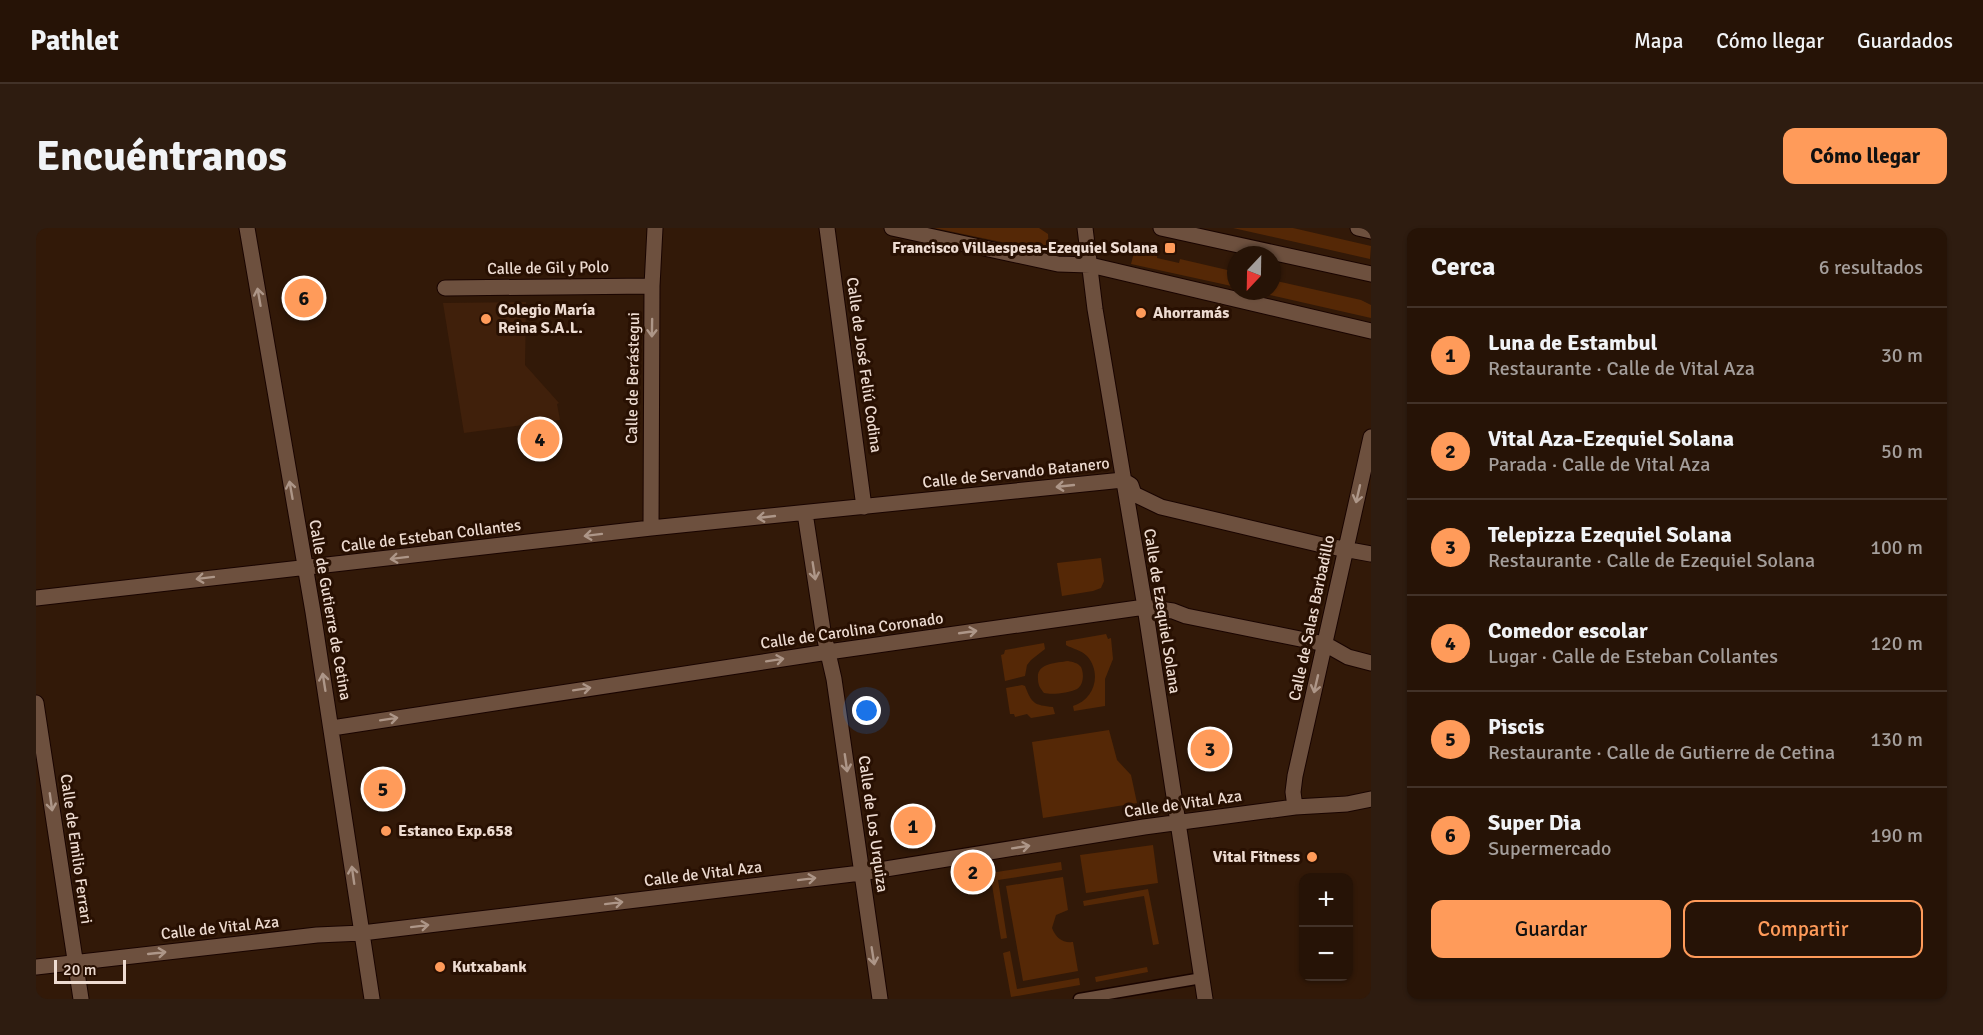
<!DOCTYPE html>
<html lang="es">
<head>
<meta charset="utf-8">
<style>
	body { margin:0; font-family:Signika,sans-serif; background:#2e1c10; color:#f1f3f6 }
	.controls { position:absolute; right:18px; bottom:18px; display:grid; overflow:hidden; border-radius:12px; box-shadow:0 2px 4px #0004 }
	.controls button { width:54px; height:54px; display:grid; place-items:center; padding:0; border:0; border-bottom:2px solid #423228; background:#261306; color:#f1f3f6; font:30px sans-serif }
	.compass { position:absolute; left:1191px; top:18px; width:54px; height:54px; border-radius:50%; background:#261306; box-shadow:0 2px 4px #0004; rotate:202deg }
	.scale { position:absolute; left:18px; bottom:15px; width:72px; box-sizing:border-box; padding-left:6px; border:3px solid #eddbd1; border-top:0; font-size:16px; line-height:21px; white-space:nowrap; color:#eddbd1; -webkit-text-stroke:4px #281002; paint-order:stroke }
	.you { position:absolute; left:831px; top:483px; width:21px; height:21px; margin:-15px; border:4px solid #fff; border-radius:50%; background:#1a73e8; box-shadow:0 0 0 9px #1a73e833 }
	.badge { display:grid; place-items:center; width:39px; height:39px; border-radius:50%; background:#ff9b5a; color:#111; font-size:20px; font-weight:700 }
	.pin { position:absolute; translate:-50% -50%; border:3px solid #fff; box-shadow:0 2px 6px #0006 }
	.list { margin:0; padding:0; list-style:none }
	h2 { display:flex; justify-content:space-between; align-items:center; height:78px; margin:0; padding:0 24px; font-size:26px }
	h2 small { font-size:20px; font-weight:400; color:#a49e9b }
	.list li { display:grid; grid-template-columns:39px 1fr auto; gap:18px; align-items:center; box-sizing:border-box; height:96px; padding:0 24px; border-top:2px solid #423228 }
	.list b { display:block; font-size:22px; white-space:nowrap }
	.list p { margin:0; font-size:20px; white-space:nowrap; color:#a49e9b }
	.list em { font-size:20px; font-style:normal; color:#a49e9b }
	.actions { display:flex; gap:12px; padding:18px 24px }
	.actions a { flex:1; padding:14px 0; border:2px solid #ff9b5a; border-radius:12px; text-align:center; font-size:21px; color:#ff9b5a }
	.actions .main { background:#ff9b5a; color:#111 }
	.map { position:relative; flex:none; width:1335px; height:771px; overflow:hidden; border-radius:12px }
	header { display:flex; align-items:center; gap:36px; box-sizing:border-box; height:84px; padding:0 30px; background:#261306; border-bottom:2px solid #423228 }
	header strong { font-size:28px }
	nav { display:flex; gap:33px; margin-inline-start:auto; font-size:21px }
	.intro { display:flex; align-items:center; justify-content:space-between; box-sizing:border-box; height:144px; padding:0 36px }
	h1 { margin:0; font-size:42px }
	.button { padding:15px 27px; border-radius:12px; background:#ff9b5a; color:#111; font-size:21px; font-weight:700 }
	main { display:flex; gap:36px; padding:0 36px }
	aside { flex:1; background:#261306; border-radius:12px; box-shadow:0 2px 4px #0004 }
	.map>svg:first-child { display:block }
	.built { fill:#40200b }
	.green { fill:#552806 }
	.lines { fill:none; stroke-linecap:round; stroke-linejoin:round }
	.service-casing { stroke:#190400; stroke-width:13 }
	.minor-casing { stroke:#190400; stroke-width:17 }
	.tertiary-casing { stroke:#190400; stroke-width:17 }
	.service { stroke:#6d503e; stroke-width:10 }
	.minor { stroke:#6d503e; stroke-width:15 }
	.tertiary { stroke:#6d503e; stroke-width:15 }
	.oneway { stroke:#ad9688 }
	.poi-dot { fill:#ff9b5a; stroke:#281002; stroke-width:2 }
	.labels { text-anchor:middle; dominant-baseline:central; stroke-width:6; stroke-linejoin:round; paint-order:stroke }
	.poi-label { font-size:16px; font-weight:bold; fill:#eddbd1; stroke:#281002; text-anchor:start }
	.street-label { font-size:16px; fill:#eddbd1; stroke:#281002 }
</style>
</head>
<body>
<header>
<strong>Pathlet</strong>
<nav><a>Mapa</a><a>Cómo llegar</a><a>Guardados</a></nav>
</header>
<div class="intro"><h1>Encuéntranos</h1><a class="button">Cómo llegar</a></div>
<main>
<div class="map">
<svg width="1335" height="771" viewBox="0 0 1335 771">
	<rect width="100%" height="100%" fill="#321908"/>
	<path class="built" d="M490,74L489,137L523,175L521,176L524,192L428,205L407,75Z"/>
	<path class="green" d="M898,0H1003L1012,6L1013,24Z
		M1197,0H1257L1335,18L1334,31Z
		M1099,21L1121,26V30L1143,35L1144,31L1200,44V59L1095,36Z
		M1236,52L1325,72L1335,77V90L1216,63H1236Z
		M1065,330L1068,353L1065,360L1057,363L1026,368L1021,335Z
		M1070,406L1072,411L1075,410L1077,431L1069,451V478L1038,483L1037,478C1059,471 1066,445 1051,428C1045,422 1037,421 1030,417V413Z
		M1008,415L1009,421L995,432L991,437L989,448L969,453L965,427L968,426L969,422Z
		M1032,433C1037,434 1042,435 1045,439C1048,445 1048,457 1041,461C1033,465 1016,467 1008,465C1004,460 1002,457 1002,451C1000,435 1020,435 1032,433Z
		M986,457L989,458C996,476 998,477 1017,479L1019,486L995,490L991,486L979,489L978,486H974L970,460Z
		M1073,502L1081,532L1095,547L1101,575L1007,590L996,514Z
		M1117,617L1122,655L1050,665L1044,627Z
		M1025,634L1026,642L962,652L971,710L965,711L954,645Z
		M1027,649L1032,682L1020,687L1016,700C1020,710 1026,715 1037,714L1042,743L987,753L970,658Z
		M1112,661L1123,716L1117,717L1108,668L1048,678L1047,673Z
		M974,723L981,761L1043,750L1044,757L975,769L967,725Z
		M1111,739L1112,744L1060,754L1059,749Z"/>
	<g class="lines">
		<g class="service-casing">
			<path id="service" d="M1043,771L1166,750"/>
		</g>
		<g class="minor-casing">
			<path id="minor" d="M211,0L277,384L336,771
				M791,0L828,279
				M856,0L1022,36L1054,37L1335,103
				M1049,0L1059,81L1109,379L1169,771
				M409,60L616,58
				M769,285L787,403L798,451L844,771
				M615,300L616,58L619,0
				M0,370L615,300L1087,252L1095,257L1098,266L1125,279L1286,317L1335,326
				M0,475L45,771
				M296,500L792,424L1109,379L1137,383L1150,388L1289,416L1312,429L1335,435
				M1259,579L1257,564L1259,548L1335,209
				M0,739L281,707L326,705L825,645L1108,599L1259,579L1311,576L1335,571"/>
		</g>
		<g class="tertiary-casing">
			<path id="tertiary" d="M1125,0L1335,46
				M1322,0L1335,3"/>
		</g>
		<use href="#service" class="service"/>
		<use href="#minor" class="minor"/>
		<use href="#tertiary" class="tertiary"/>
	</g>
	<defs><path id="oneway-shaft" d="M-6 0H5M1.5-3L5.5 0L1.5 3" fill="none" stroke-width="1.6" stroke-linecap="round" stroke-linejoin="round" transform="scale(1.5)"/></defs>
	<g class="oneway">
		<use href="#oneway-shaft" transform="translate(223 69) rotate(-100)"/>
		<use href="#oneway-shaft" transform="translate(616 100) rotate(91)"/>
		<use href="#oneway-shaft" transform="translate(1029 258) rotate(174)"/>
		<use href="#oneway-shaft" transform="translate(255 262) rotate(-100)"/>
		<use href="#oneway-shaft" transform="translate(1322 266) rotate(103)"/>
		<use href="#oneway-shaft" transform="translate(730 289) rotate(174)"/>
		<use href="#oneway-shaft" transform="translate(557 307) rotate(173)"/>
		<use href="#oneway-shaft" transform="translate(363 330) rotate(173)"/>
		<use href="#oneway-shaft" transform="translate(778 343) rotate(81)"/>
		<use href="#oneway-shaft" transform="translate(169 350) rotate(173)"/>
		<use href="#oneway-shaft" transform="translate(932 404) rotate(-8)"/>
		<use href="#oneway-shaft" transform="translate(739 432) rotate(-9)"/>
		<use href="#oneway-shaft" transform="translate(288 454) rotate(-99)"/>
		<use href="#oneway-shaft" transform="translate(1280 456) rotate(103)"/>
		<use href="#oneway-shaft" transform="translate(546 461) rotate(-9)"/>
		<use href="#oneway-shaft" transform="translate(353 491) rotate(-9)"/>
		<use href="#oneway-shaft" transform="translate(810 535) rotate(82)"/>
		<use href="#oneway-shaft" transform="translate(15 574) rotate(82)"/>
		<use href="#oneway-shaft" transform="translate(985 619) rotate(-9)"/>
		<use href="#oneway-shaft" transform="translate(317 647) rotate(-98)"/>
		<use href="#oneway-shaft" transform="translate(771 651) rotate(-7)"/>
		<use href="#oneway-shaft" transform="translate(578 675) rotate(-7)"/>
		<use href="#oneway-shaft" transform="translate(384 698) rotate(-7)"/>
		<use href="#oneway-shaft" transform="translate(121 725) rotate(-6)"/>
		<use href="#oneway-shaft" transform="translate(837 728) rotate(81)"/>
	</g>
	<g class="poi-dot">
		<rect x="1128" y="14" width="12" height="12" rx="3"/>
		<circle cx="1105" cy="85" r="6"/>
		<circle cx="450" cy="91" r="6"/>
		<circle cx="350" cy="603" r="6"/>
		<circle cx="1276" cy="629" r="6"/>
		<circle cx="404" cy="739" r="6"/>
	</g>
	<g class="labels">
		<g class="poi-label">
			<text x="1122" y="20" text-anchor="end">Francisco Villaespesa-Ezequiel Solana</text>
			<text x="462" y="82">Colegio María<tspan x="462" dy="18">Reina S.A.L.</tspan></text>
			<text x="1117" y="85">Ahorramás</text>
			<text x="362" y="603">Estanco Exp.658</text>
			<text x="1264" y="629" text-anchor="end">Vital Fitness</text>
			<text x="416" y="739">Kutxabank</text>
		</g>
		<g class="street-label">
			<text transform="translate(512 40) rotate(-1)">Calle de Gil y Polo</text>
			<text transform="translate(828 137) rotate(82)">Calle de José Feliú Codina</text>
			<text transform="translate(597 150) rotate(-89)">Calle de Berástegui</text>
			<text transform="translate(980 245) rotate(-6)">Calle de Servando Batanero</text>
			<text transform="translate(395 308) rotate(-7)">Calle de Esteban Collantes</text>
			<text transform="translate(294 382) rotate(80)">Calle de Gutierre de Cetina</text>
			<text transform="translate(1126 383) rotate(81)">Calle de Ezequiel Solana</text>
			<text transform="translate(1276 390) rotate(-78)">Calle de Salas Barbadillo</text>
			<text transform="translate(816 403) rotate(-8)">Calle de Carolina Coronado</text>
			<text transform="translate(1147 576) rotate(-8)">Calle de Vital Aza</text>
			<text transform="translate(837 596) rotate(82)">Calle de Los Urquiza</text>
			<text transform="translate(40 621) rotate(82)">Calle de Emilio Ferrari</text>
			<text transform="translate(667 646) rotate(-7)">Calle de Vital Aza</text>
			<text transform="translate(184 700) rotate(-6)">Calle de Vital Aza</text>
		</g>
	</g>
</svg>
<div class="controls">
<button>+</button>
<button>−</button>
</div>
<svg class="compass" viewBox="-18 -18 36 36"><path d="M0-13l5 13h-10z" fill="#e53935"/><path d="M0 13l5-13h-10z" fill="#a49e9b"/></svg>
<div class="scale">20 m</div>
<div class="you"></div>
<div class="pin badge" style="left:877px;top:598px">1</div>
<div class="pin badge" style="left:937px;top:644px">2</div>
<div class="pin badge" style="left:1174px;top:521px">3</div>
<div class="pin badge" style="left:504px;top:211px">4</div>
<div class="pin badge" style="left:347px;top:561px">5</div>
<div class="pin badge" style="left:268px;top:70px">6</div>
</div>
<aside>
<h2>Cerca<small>6 resultados</small></h2>
<ul class="list">
<li><span class="badge">1</span><div><b>Luna de Estambul</b><p>Restaurante · Calle de Vital Aza</p></div><em>30 m</em></li>
<li><span class="badge">2</span><div><b>Vital Aza-Ezequiel Solana</b><p>Parada · Calle de Vital Aza</p></div><em>50 m</em></li>
<li><span class="badge">3</span><div><b>Telepizza Ezequiel Solana</b><p>Restaurante · Calle de Ezequiel Solana</p></div><em>100 m</em></li>
<li><span class="badge">4</span><div><b>Comedor escolar</b><p>Lugar · Calle de Esteban Collantes</p></div><em>120 m</em></li>
<li><span class="badge">5</span><div><b>Piscis</b><p>Restaurante · Calle de Gutierre de Cetina</p></div><em>130 m</em></li>
<li><span class="badge">6</span><div><b>Super Dia</b><p>Supermercado</p></div><em>190 m</em></li>
</ul>
<div class="actions"><a class="main">Guardar</a><a>Compartir</a></div>
</aside>
</main>
</body>
</html>
